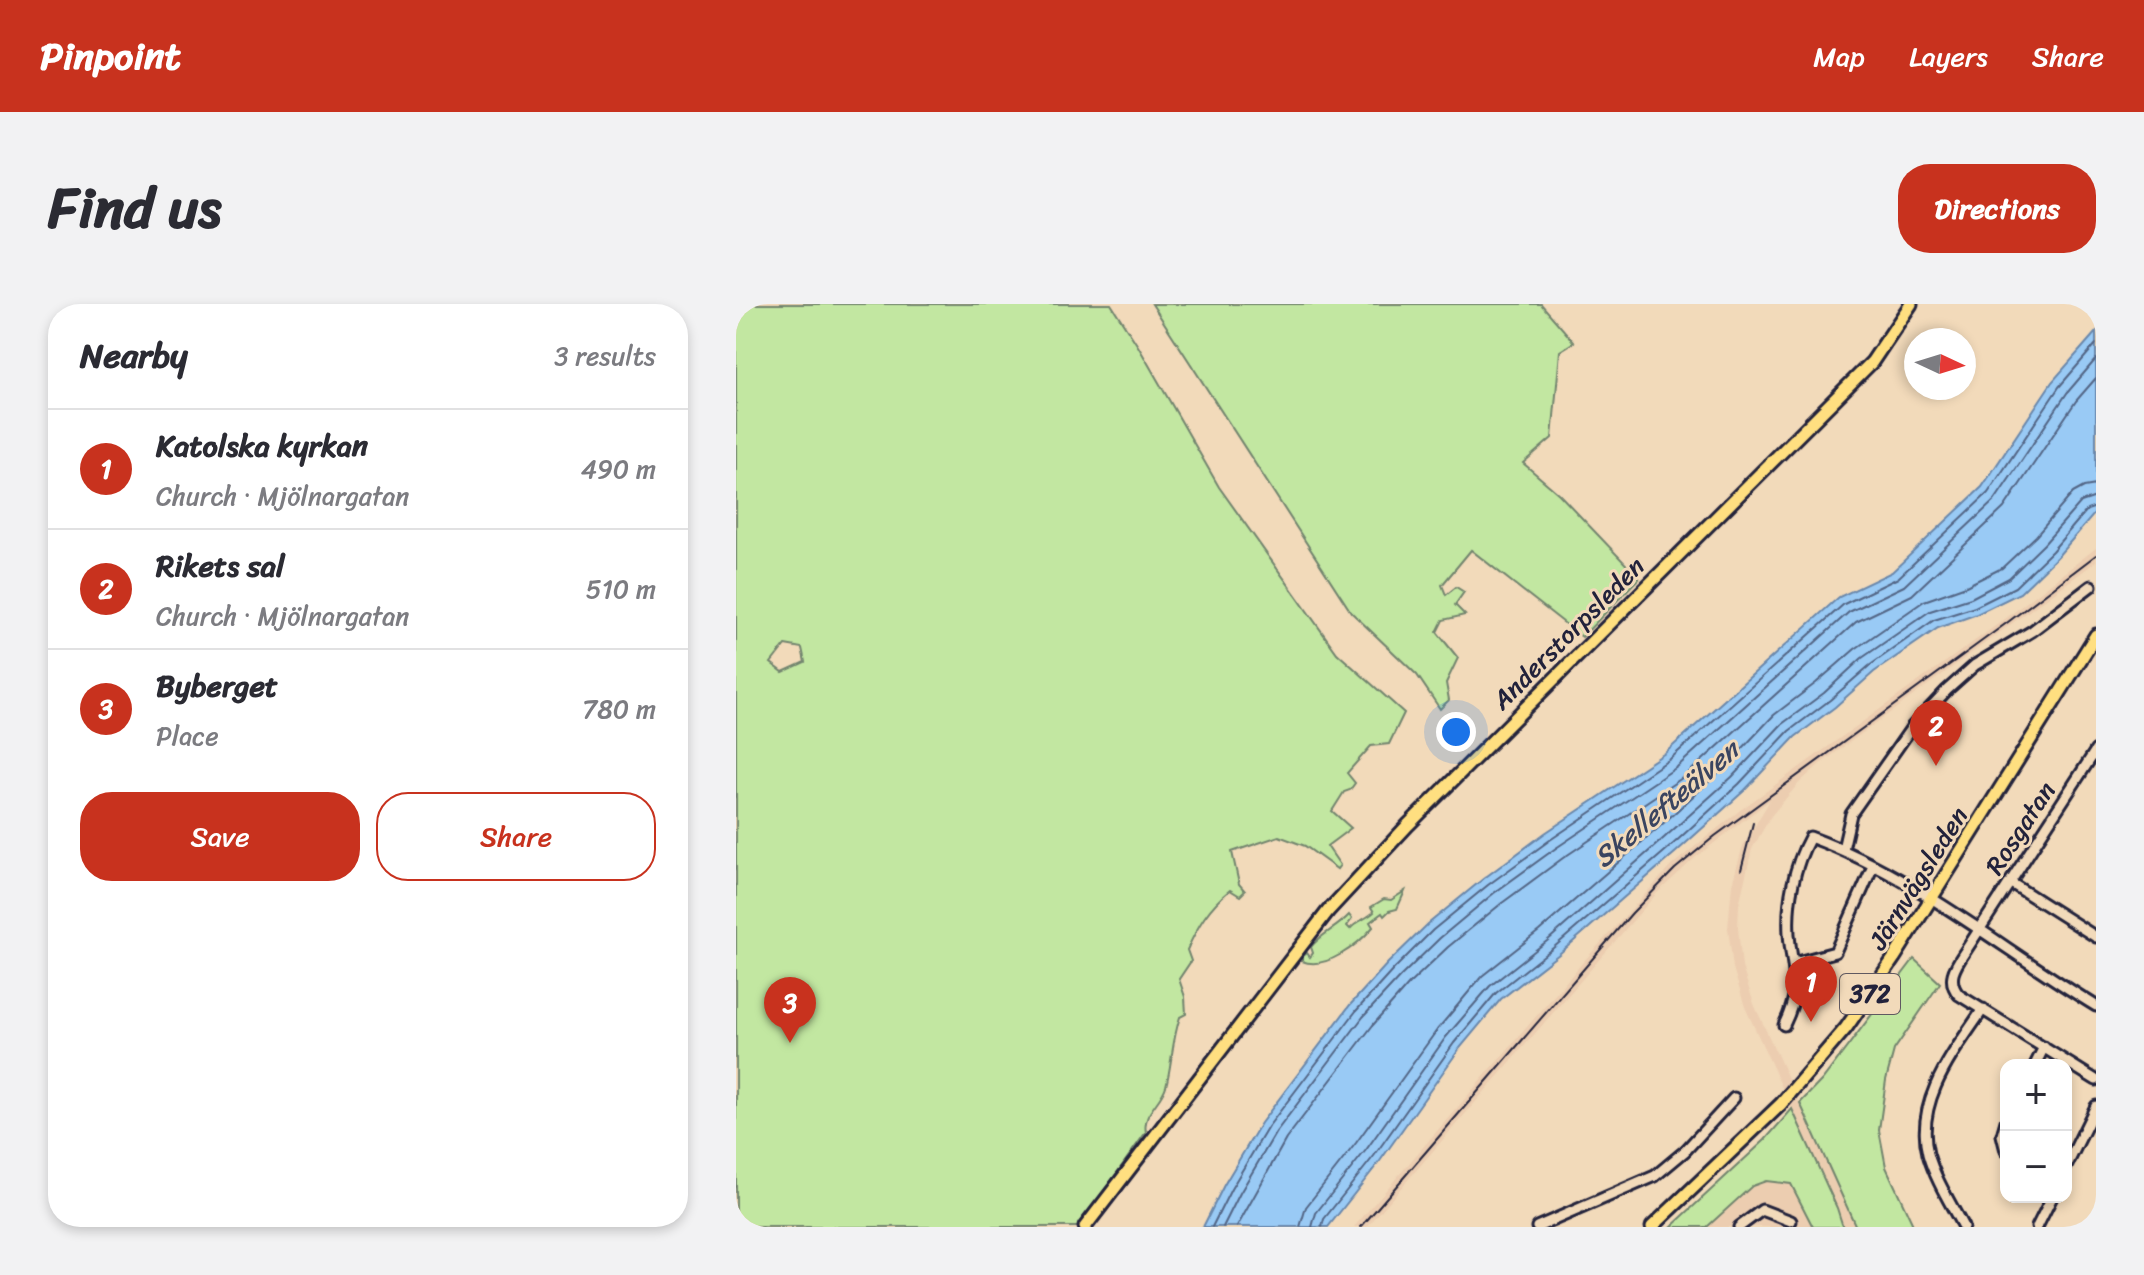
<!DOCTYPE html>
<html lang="en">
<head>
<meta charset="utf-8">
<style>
	body { margin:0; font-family:Sriracha,sans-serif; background:#f2f2f3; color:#2b2b33 }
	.controls { position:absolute; right:24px; bottom:24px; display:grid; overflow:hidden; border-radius:16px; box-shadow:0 4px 12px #0003 }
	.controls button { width:72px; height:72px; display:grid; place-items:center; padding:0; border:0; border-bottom:2px solid #e1e1e2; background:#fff; color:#2b2b33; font:40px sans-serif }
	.compass { position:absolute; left:1168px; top:24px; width:72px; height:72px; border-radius:50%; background:#fff; box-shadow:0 4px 12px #0003; rotate:94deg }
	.you { position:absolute; left:720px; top:428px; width:28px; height:28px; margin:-20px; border:6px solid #fff; border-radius:50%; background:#1a73e8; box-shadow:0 0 0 12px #1a73e833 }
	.badge { display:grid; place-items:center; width:52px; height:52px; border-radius:50%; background:#c8321e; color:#fff; font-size:26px; font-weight:700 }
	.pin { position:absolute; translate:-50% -66px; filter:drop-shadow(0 2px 4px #0008) }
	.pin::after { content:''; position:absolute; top:42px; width:28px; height:24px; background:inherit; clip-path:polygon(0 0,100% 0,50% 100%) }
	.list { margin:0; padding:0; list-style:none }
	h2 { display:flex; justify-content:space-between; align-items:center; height:104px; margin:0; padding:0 32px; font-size:34px }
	h2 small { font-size:26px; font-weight:400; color:#7c7c81 }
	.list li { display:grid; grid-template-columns:52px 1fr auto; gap:24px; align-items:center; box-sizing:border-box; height:120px; padding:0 32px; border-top:2px solid #e1e1e2 }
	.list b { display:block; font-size:30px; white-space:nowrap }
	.list p { margin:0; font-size:26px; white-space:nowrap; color:#7c7c81 }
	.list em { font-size:26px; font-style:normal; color:#7c7c81 }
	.actions { display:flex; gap:16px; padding:24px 32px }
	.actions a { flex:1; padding:18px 0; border:2px solid #c8321e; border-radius:32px; text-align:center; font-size:28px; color:#c8321e }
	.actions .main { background:#c8321e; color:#fff }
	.map { position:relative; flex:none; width:1360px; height:923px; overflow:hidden; border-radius:32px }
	header { display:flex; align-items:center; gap:48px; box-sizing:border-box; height:112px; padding:0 40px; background:#c8321e; color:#fff }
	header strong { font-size:38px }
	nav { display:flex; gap:44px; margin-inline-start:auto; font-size:28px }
	.intro { display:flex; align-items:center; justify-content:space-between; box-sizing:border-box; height:192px; padding:0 48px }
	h1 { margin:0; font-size:56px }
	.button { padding:20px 36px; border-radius:32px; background:#c8321e; color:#fff; font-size:28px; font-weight:700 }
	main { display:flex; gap:48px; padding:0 48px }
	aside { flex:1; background:#fff; border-radius:32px; box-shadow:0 4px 12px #0003 }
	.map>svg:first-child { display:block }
	.built { fill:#eccdb0 }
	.green { fill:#c2e7a1; stroke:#72846e; stroke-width:2; fill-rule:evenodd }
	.water { fill:#99caf5; stroke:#6987ab; stroke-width:2 }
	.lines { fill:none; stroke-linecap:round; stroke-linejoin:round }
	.shore { stroke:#526585; stroke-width:2 }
	.minor-casing { stroke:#22223b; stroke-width:15 }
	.major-casing { stroke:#22223b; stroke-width:17 }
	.minor { stroke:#f2daba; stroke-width:9 }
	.major { stroke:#ffdf80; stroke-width:11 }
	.rail { stroke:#22223b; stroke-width:2 }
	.labels { text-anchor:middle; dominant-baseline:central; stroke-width:6; stroke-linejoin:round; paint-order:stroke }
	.shield { fill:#f2daba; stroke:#605961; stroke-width:2 }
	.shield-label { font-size:24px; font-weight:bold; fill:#22223b }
	.street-label { font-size:26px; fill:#22223b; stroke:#f2daba }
	.water-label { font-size:28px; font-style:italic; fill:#3a4460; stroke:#f2daba }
</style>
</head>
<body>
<header>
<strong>Pinpoint</strong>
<nav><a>Map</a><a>Layers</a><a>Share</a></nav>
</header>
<div class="intro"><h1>Find us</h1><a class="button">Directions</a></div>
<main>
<aside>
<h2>Nearby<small>3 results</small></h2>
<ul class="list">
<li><span class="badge">1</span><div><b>Katolska kyrkan</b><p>Church · Mjölnargatan</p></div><em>490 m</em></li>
<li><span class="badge">2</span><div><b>Rikets sal</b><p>Church · Mjölnargatan</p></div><em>510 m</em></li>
<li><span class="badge">3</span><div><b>Byberget</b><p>Place</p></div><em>780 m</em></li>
</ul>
<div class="actions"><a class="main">Save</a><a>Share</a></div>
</aside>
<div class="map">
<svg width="1360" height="923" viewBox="0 0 1360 923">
	<rect width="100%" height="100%" fill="#f2daba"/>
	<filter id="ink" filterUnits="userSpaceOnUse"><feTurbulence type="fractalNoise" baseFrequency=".0125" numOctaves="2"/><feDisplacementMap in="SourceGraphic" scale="16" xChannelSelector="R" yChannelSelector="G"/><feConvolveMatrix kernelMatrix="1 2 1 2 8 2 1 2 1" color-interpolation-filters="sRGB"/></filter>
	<g filter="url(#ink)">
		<path class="built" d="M1360,244V257L1353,263L1084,460L1063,479L1035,512L1016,545L1003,601L1002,624L1006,663L1018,700L1120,923H1107L1102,905L1009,703L997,664L992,624L996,580L1007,542L1034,496L960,553L921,589L631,923H618L848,657L936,561L1003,507L1269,315Z
			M1030,877L1055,879L1077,923H971L1016,882Z"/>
		<path class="green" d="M0,0H375L402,42L483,183L601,349L668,409L653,440L635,442L611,469L619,479L614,486L608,488L596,507L615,524L591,542L604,561L601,565L569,542L543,532L496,548L503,580L509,587L504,592L494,586C473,603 462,621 451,646L455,657L443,675L449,693L450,710L444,713C436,737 436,759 430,782C425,799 406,809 410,828L342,923H0ZM49,341L66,344L69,358L47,368L35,359Z
			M416,0H805L838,38L824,47L816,134L787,159L823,190L903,274L846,333L735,246L706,281L710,291L720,283L728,288L719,301L729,311L707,316L701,328L722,354L710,379L713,396L704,405L681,371L615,308Z
			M669,587L661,605L653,607L648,612L646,609L634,618L637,623C622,641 589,667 566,657V653L571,649L574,653L577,649L575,643C586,629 600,625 613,611L616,615L611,622L614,625C621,617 630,615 638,608L635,603L648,595L655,596Z
			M1178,655L1204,679L1158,746L1150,776L1143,826L1150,863L1178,923H1120L1064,799L1086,776Z
			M1056,805L1101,904L1107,923H1077L1055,880L1030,877L1016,882L971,923H935L1029,836Z"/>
		<path class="water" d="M1360,28V208L1322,252L1284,289L1241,310L1202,324L1138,368L1099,403L1059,433L1009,486L940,548L823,650L765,695L724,744L644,857L592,923H467L488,881L525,819L614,701L652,659L692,620L747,575L809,529L929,449L1103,293L1156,268L1246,183L1316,78Z"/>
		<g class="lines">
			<path class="shore" d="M476,923L495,885L532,823L620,707L658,665L697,626L752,581L814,536L934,455L1108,300L1162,274L1252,189L1323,83L1360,40
				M487,923L504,889L540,828L627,713L665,672L704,634L758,589L820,544L941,463L1113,308L1168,282L1259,196L1331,89L1360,55
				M501,923L550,835L637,721L673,680L712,643L766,599L827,554L949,472L1120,318L1176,291L1268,204L1340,97L1360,74
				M564,923L570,903L620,839L701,726L746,672L803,627L921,525L988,464L1038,411L1080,379L1119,345L1188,297L1230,282L1266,264L1300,232L1337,189L1348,183L1360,181
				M576,923L580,909L630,846L710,733L754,682L811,637L928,534L996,473L1046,420L1088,389L1126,354L1194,307L1235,294L1273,274L1308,240L1345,198L1360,193
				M586,923L588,915L638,852L718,739L760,689L817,644L935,542L1003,480L1053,427L1094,396L1133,362L1198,316L1239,303L1279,283L1316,247L1351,206L1360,203"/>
			<g class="minor-casing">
				<path id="minor" d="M1360,446L1232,643C1222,659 1208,674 1223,691L1360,776
					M1107,545L1115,510L1176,423L1211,386L1239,361L1296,327L1355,282
					M1275,579L1360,633
					M1058,659L1099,648L1137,562
					M1048,721C1067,682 1056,669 1053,630C1051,597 1058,562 1074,533C1178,571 1266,645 1360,702
					M1299,761L1308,743
					M1270,817L1266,831L1270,847
					M1330,863L1360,802
					M801,923L919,872L949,847L998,794
					M1003,923L1026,906L1055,917
					M1227,923C1215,900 1199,875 1192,850C1178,796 1219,747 1247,705
					M1301,923L1316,893"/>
			</g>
			<g class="major-casing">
				<path id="major" d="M349,923L592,607L672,521L1136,58L1175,0
					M916,923L1045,800L1110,724L1158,654L1360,331"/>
			</g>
			<use href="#minor" class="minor"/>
			<use href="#major" class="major"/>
			<path class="rail" d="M1005,566L1017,519
				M625,923L896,609L939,565L979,532L1272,318L1360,251"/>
		</g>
	</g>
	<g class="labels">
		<rect class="shield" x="1104" y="670" width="60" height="40" rx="6"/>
		<g class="shield-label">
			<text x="1134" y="690">372</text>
		</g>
		<g class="street-label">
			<text transform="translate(832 329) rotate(-45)">Anderstorpsleden</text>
			<text transform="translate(1284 524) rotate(-57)">Rosgatan</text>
			<text transform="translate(1182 574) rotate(-58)">Järnvägsleden</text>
		</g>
		<g class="water-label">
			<text transform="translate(930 500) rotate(-40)">Skellefteälven</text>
		</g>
	</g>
</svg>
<div class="controls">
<button>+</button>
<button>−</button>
</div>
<svg class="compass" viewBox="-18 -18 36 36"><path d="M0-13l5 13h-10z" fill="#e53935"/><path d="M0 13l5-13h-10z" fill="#7c7c81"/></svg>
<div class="you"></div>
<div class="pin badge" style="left:1075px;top:718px">1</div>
<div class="pin badge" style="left:1200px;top:462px">2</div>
<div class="pin badge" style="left:54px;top:739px">3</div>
</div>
</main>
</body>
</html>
